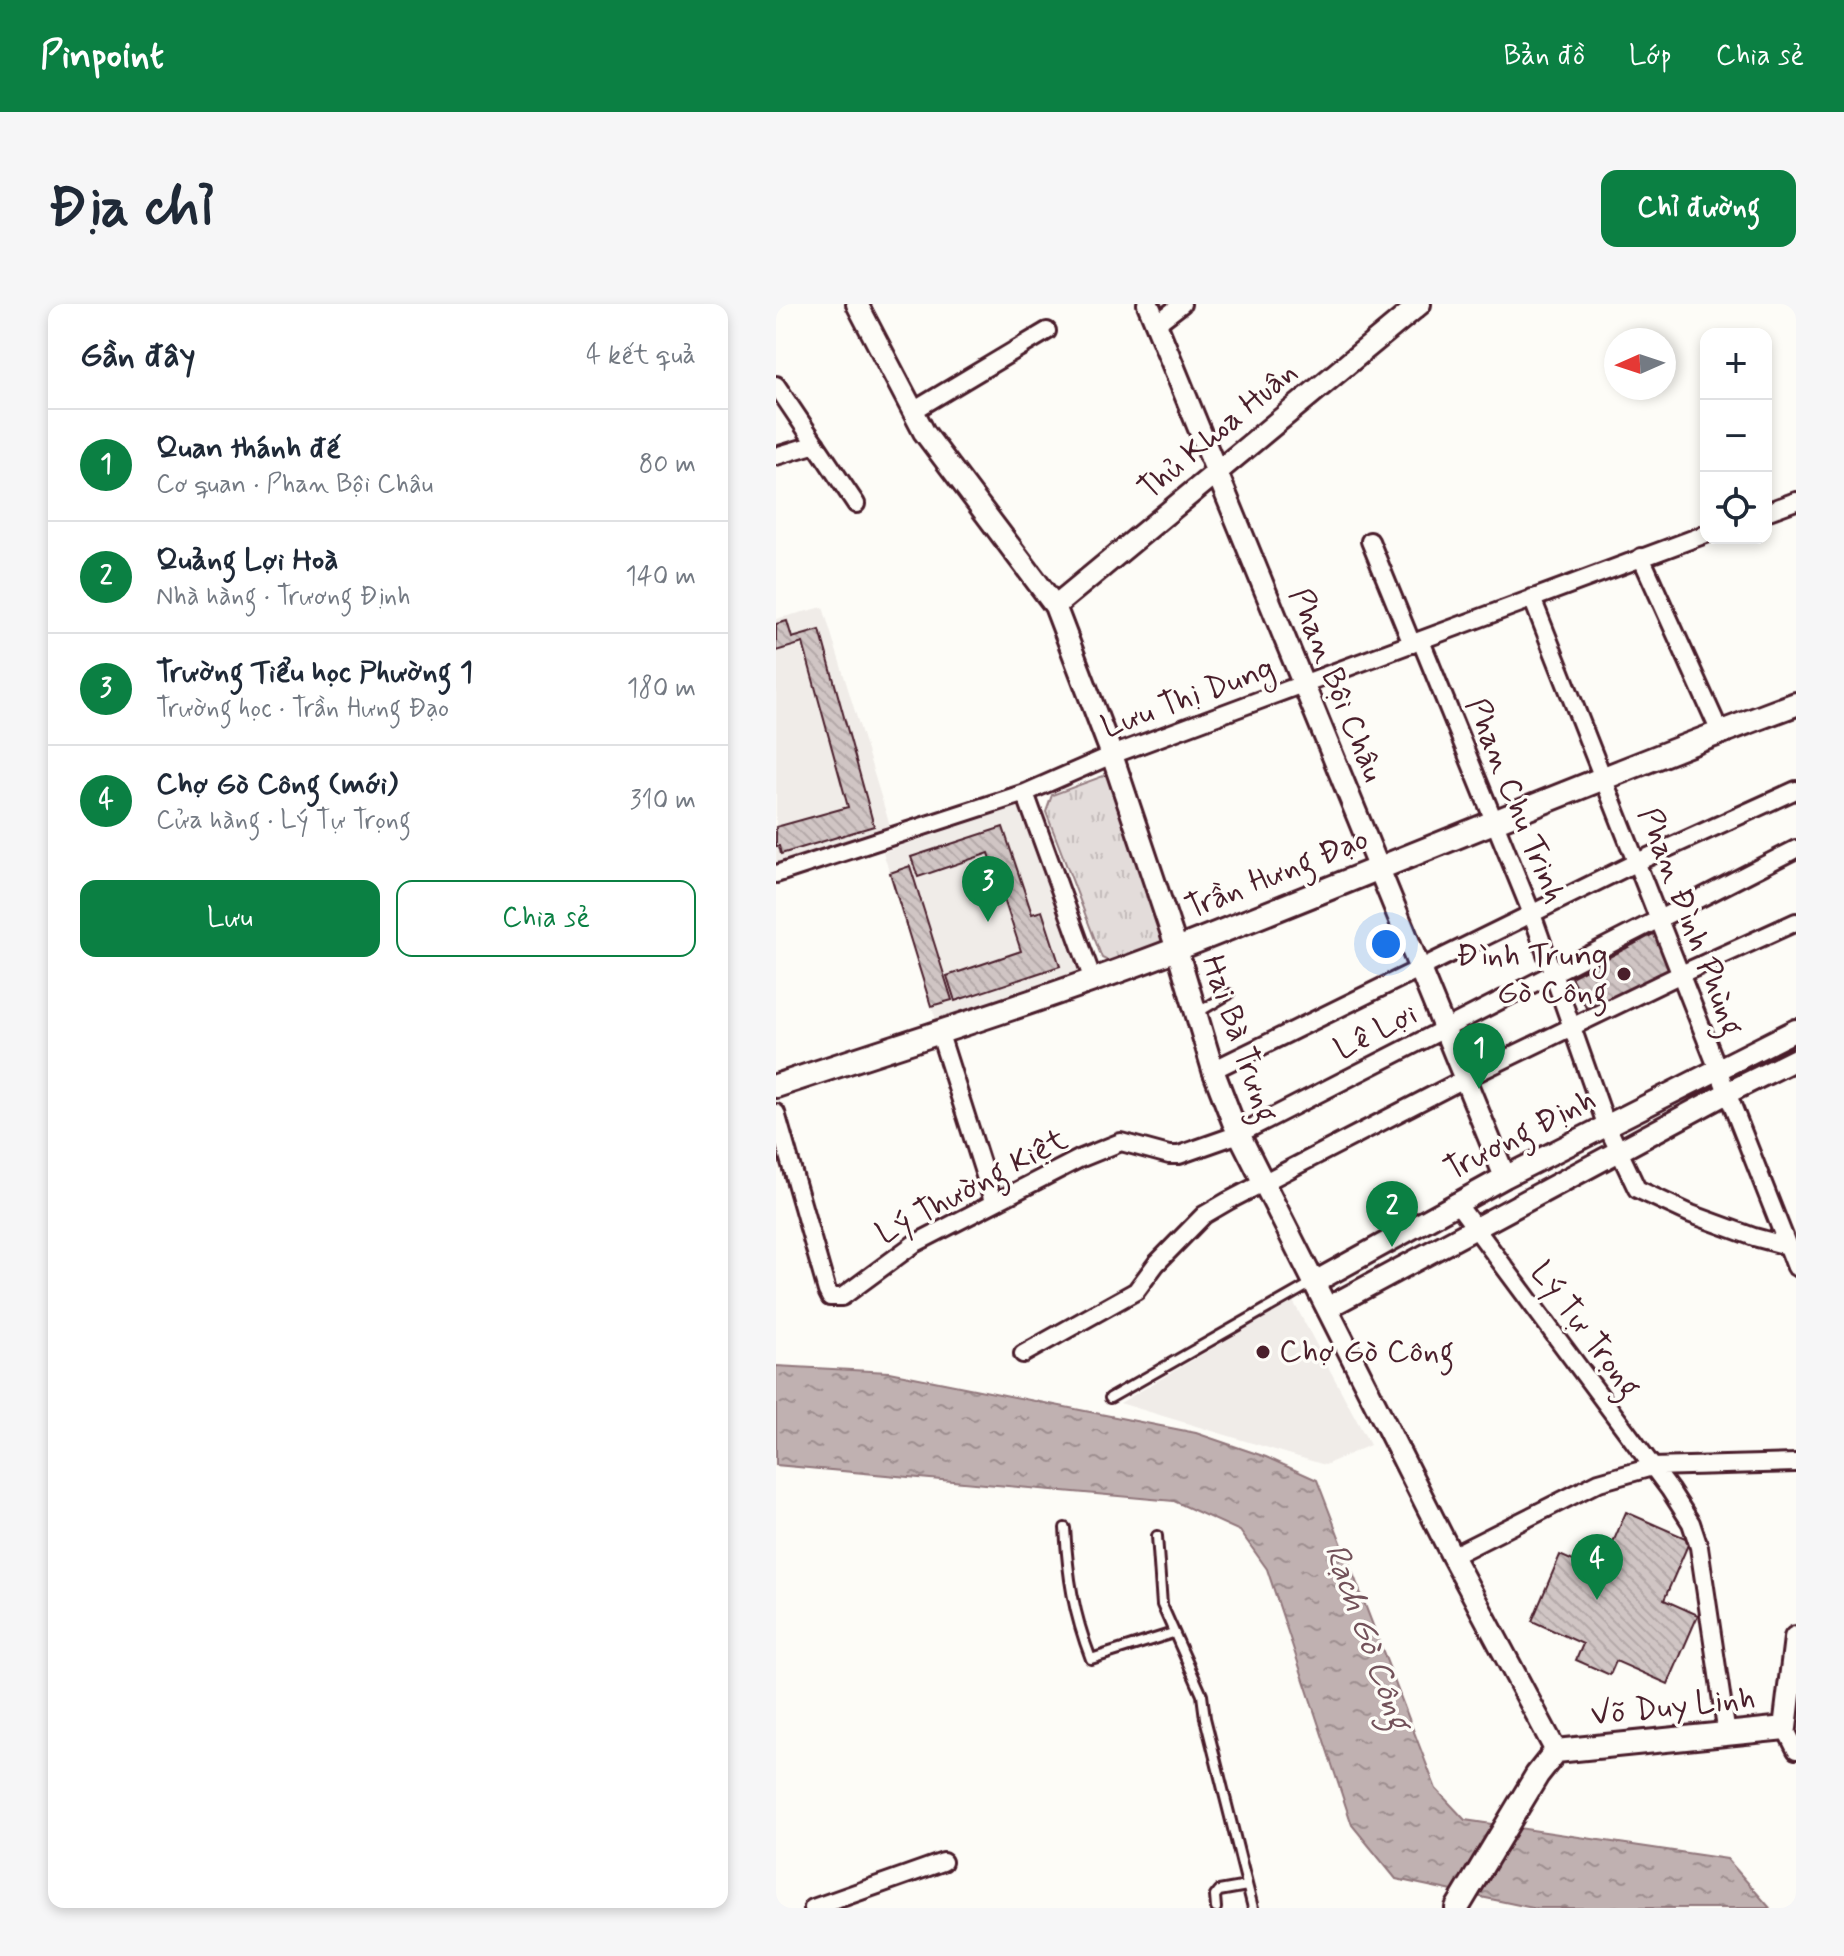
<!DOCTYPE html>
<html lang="vi">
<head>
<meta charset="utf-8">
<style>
	body { margin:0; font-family:Mynerve,sans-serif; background:#f6f6f7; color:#1f2937 }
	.controls { position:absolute; right:24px; top:24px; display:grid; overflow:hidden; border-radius:16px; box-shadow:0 4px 12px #0003 }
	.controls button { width:72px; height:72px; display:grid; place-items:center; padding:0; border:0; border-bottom:2px solid #e0e1e3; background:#fff; color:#1f2937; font:40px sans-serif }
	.compass { position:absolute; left:828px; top:24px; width:72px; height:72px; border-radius:50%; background:#fff; box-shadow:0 4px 12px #0003; rotate:267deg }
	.you { position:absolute; left:610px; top:640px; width:28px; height:28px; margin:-20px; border:6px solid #fff; border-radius:50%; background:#1a73e8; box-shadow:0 0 0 12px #1a73e833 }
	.badge { display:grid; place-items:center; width:52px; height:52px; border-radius:50%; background:#0b8043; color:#fff; font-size:26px; font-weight:700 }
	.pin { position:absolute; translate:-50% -66px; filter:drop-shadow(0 2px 4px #0008) }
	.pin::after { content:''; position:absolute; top:42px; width:28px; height:24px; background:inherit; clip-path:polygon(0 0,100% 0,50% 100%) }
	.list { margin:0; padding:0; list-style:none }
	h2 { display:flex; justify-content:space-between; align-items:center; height:104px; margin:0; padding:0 32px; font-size:34px }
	h2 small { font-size:26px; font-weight:400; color:#747a83 }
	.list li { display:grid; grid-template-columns:52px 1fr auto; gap:24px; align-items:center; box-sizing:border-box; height:112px; padding:0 32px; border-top:2px solid #e0e1e3 }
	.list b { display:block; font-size:30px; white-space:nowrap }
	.list p { margin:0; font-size:26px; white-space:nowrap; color:#747a83 }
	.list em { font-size:26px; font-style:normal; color:#747a83 }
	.actions { display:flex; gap:16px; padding:24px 32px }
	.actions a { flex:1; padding:18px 0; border:2px solid #0b8043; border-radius:16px; text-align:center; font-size:28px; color:#0b8043 }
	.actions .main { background:#0b8043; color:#fff }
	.icon { flex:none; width:44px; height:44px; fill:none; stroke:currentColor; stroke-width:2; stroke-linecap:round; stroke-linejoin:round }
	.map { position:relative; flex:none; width:1020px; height:1604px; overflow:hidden; border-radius:16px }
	header { display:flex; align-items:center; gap:48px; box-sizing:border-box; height:112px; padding:0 40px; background:#0b8043; color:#fff }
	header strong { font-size:38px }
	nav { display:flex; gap:44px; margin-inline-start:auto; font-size:28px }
	.intro { display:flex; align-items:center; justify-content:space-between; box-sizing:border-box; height:192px; padding:0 48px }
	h1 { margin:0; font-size:56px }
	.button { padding:20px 36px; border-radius:16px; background:#0b8043; color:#fff; font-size:28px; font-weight:700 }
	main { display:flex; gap:48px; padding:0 48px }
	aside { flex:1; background:#fff; border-radius:16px; box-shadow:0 4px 12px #0003 }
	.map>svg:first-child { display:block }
	.built { fill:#f0ece8 }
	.grass { fill:url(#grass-tufts); stroke:#967e82; stroke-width:2 }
	.water { fill:url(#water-ripples); stroke:#91777b; stroke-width:2 }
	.building { fill:url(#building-back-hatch); stroke:#4a1f2b; stroke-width:2 }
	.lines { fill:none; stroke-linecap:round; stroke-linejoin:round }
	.service-casing { stroke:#4a1f2b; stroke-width:14 }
	.minor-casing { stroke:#4a1f2b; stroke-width:22 }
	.tertiary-casing { stroke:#4a1f2b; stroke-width:26 }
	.secondary-casing { stroke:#4a1f2b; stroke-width:28 }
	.service { stroke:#fdfcf7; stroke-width:8 }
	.minor { stroke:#fdfcf7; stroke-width:16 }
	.tertiary { stroke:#fdfcf7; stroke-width:20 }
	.secondary { stroke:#fdfcf7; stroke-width:22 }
	.poi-dot { fill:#4a1f2b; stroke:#fdfcf7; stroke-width:3 }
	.labels { text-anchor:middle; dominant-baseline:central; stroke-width:7; stroke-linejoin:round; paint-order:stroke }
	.street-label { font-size:32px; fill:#4a1f2b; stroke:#fdfcf7 }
	.poi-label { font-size:32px; fill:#4a1f2b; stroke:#fdfcf7; text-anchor:end }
	.water-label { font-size:34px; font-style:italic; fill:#73525a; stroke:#fdfcf7 }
</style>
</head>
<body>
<header>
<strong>Pinpoint</strong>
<nav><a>Bản đồ</a><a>Lớp</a><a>Chia sẻ</a></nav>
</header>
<div class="intro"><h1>Địa chỉ</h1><a class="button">Chỉ đường</a></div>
<main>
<aside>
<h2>Gần đây<small>4 kết quả</small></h2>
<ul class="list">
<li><span class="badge">1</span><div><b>Quan thánh đế</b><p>Cơ quan · Phan Bội Châu</p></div><em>80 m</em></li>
<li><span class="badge">2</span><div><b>Quảng Lợi Hoà</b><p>Nhà hàng · Trương Định</p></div><em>140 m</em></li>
<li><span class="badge">3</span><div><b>Trường Tiểu học Phường 1</b><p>Trường học · Trần Hưng Đạo</p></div><em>180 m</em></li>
<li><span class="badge">4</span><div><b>Chợ Gò Công (mới)</b><p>Cửa hàng · Lý Tự Trọng</p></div><em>310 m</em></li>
</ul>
<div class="actions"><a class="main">Lưu</a><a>Chia sẻ</a></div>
</aside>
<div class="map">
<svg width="1020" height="1604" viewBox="0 0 1020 1604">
	<defs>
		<pattern id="grass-tufts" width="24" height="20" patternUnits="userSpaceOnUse" patternTransform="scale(2)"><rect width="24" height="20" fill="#e3dcda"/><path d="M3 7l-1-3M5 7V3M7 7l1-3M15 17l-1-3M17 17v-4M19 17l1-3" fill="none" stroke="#c4bcbb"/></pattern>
		<pattern id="water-ripples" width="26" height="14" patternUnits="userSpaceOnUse" patternTransform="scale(2)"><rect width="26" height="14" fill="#c0b1b1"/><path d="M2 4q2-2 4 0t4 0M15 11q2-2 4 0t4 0" fill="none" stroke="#9e8f90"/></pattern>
		<pattern id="building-back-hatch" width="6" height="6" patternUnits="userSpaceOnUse" patternTransform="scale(2)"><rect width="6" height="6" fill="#d0c5c4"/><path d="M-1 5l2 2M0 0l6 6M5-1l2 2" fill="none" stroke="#b4a9a9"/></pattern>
	</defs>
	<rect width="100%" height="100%" fill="#fdfcf7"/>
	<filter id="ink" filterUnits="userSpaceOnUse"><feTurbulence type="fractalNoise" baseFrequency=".0125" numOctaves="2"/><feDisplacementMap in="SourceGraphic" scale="16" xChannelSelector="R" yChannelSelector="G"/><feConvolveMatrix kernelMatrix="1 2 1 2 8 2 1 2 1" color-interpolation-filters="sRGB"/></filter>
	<g filter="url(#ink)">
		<path class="built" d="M47,303L114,522L0,559V315Z
			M250,500L314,667L161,719L107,548Z
			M517,997L594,1141L549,1161L344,1099Z"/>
		<path class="grass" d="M330,471L347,481L395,631L389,643L338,660L326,654L270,508L276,491Z"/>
		<path class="water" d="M0,1062L113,1068L420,1129L490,1153L541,1176L660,1485L689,1516L951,1555L994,1604H757L620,1575L576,1521L491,1265L464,1227L398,1197L0,1161Z"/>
		<path class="building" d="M11,317L16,334L44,326L98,522L5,550L3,542H0V523L72,503L27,339L0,347V320Z
			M227,523L256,610L266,607L284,662L179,697L171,672L245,647L213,549L142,573L135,553Z
			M134,562L176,696L155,702L114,569Z
			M881,628L901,666L814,712L795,673Z
			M850,1208L914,1236L888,1296L922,1311L892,1380L840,1357L834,1371L800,1356L807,1340L756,1317L784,1251L824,1269Z"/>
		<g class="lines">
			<g class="service-casing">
				<path id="service" d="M421,709L453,690
					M334,1094L536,979
					M289,1224C292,1273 297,1308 315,1355L397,1329
					M381,1232L386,1301L426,1391L429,1414L477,1604
					M440,1604L439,1592L443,1587L471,1582"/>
			</g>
			<g class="minor-casing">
				<path id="minor" d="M380,20L406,0
					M0,81L80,200
					M137,107L271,27
					M0,152L40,140
					M990,208L1020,197
					M594,237L636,340
					M865,253L944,428
					M756,294L1020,963
					M645,337L756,610L830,820L861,885L915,910L978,933L1012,942
					M249,489L317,676
					M0,570L249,489L336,451L930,230
					M163,727L217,897
					M437,766L861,558L1020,486
					M0,809L51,987L54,993H66L138,940L303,855L345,838L393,851H403L463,830L1020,545
					M680,898L894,1186L915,1219L923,1243L951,1431
					M247,1050L360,987L380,960L428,911L452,897L688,775L905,670L1020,618
					M676,1252L823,1178L876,1163L1020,1159
					M1009,1424L1020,1446
					M37,1604L167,1558"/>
			</g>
			<g class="tertiary-casing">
				<path id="tertiary" d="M81,0L148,128L279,302L336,451L401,645L437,766L457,818L676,1252L780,1447
					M372,0L729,873
					M279,302L644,0
					M537,979L729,873L1020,726
					M551,1004L951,789L1020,755"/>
			</g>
			<g class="secondary-casing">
				<path id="secondary" d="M0,782C134,737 269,696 401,645C608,564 812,477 1020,400
					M681,1604L761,1471L780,1447L1009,1424L1020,1334"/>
			</g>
			<use href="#service" class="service"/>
			<use href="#minor" class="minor"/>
			<use href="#tertiary" class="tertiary"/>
			<use href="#secondary" class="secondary"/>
		</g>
	</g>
	<g class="poi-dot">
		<circle cx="848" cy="670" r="8"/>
		<circle cx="487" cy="1048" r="8"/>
	</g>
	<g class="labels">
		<g class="street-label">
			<text transform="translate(442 127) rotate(-40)">Thủ Khoa Huân</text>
			<text transform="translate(560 381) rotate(68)">Phan Bội Châu</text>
			<text transform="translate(412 394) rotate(-20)">Lưu Thị Dung</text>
			<text transform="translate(739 497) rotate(68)">Phan Chu Trinh</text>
			<text transform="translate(501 570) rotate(-22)">Trần Hưng Đạo</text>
			<text transform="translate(914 618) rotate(69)">Phan Đình Phùng</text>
			<text transform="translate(600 728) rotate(-27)">Lê Lợi</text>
			<text transform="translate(463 735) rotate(71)">Hai Bà Trưng</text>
			<text transform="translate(744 831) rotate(-27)">Trương Định</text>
			<text transform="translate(196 883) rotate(-28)">Lý Thường Kiệt</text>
			<text transform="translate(809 1026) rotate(53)">Lý Tự Trọng</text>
			<text transform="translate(897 1403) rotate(-6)">Võ Duy Linh</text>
		</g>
		<g class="poi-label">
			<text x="832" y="652">Đình Trung<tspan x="832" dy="37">Gò Công</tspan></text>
			<text x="503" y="1048" text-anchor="start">Chợ Gò Công</text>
		</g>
		<g class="water-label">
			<text transform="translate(591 1333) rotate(70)">Rạch Gò Công</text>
		</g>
	</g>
</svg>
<div class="controls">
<button>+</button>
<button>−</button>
<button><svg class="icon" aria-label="locate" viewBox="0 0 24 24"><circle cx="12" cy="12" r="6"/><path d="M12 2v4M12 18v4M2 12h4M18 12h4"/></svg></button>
</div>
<svg class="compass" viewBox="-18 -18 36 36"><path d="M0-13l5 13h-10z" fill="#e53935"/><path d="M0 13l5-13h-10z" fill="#747a83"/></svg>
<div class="you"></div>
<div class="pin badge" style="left:703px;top:785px">1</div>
<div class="pin badge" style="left:616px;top:943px">2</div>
<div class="pin badge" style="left:212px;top:618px">3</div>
<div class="pin badge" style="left:821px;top:1296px">4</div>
</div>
</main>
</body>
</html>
